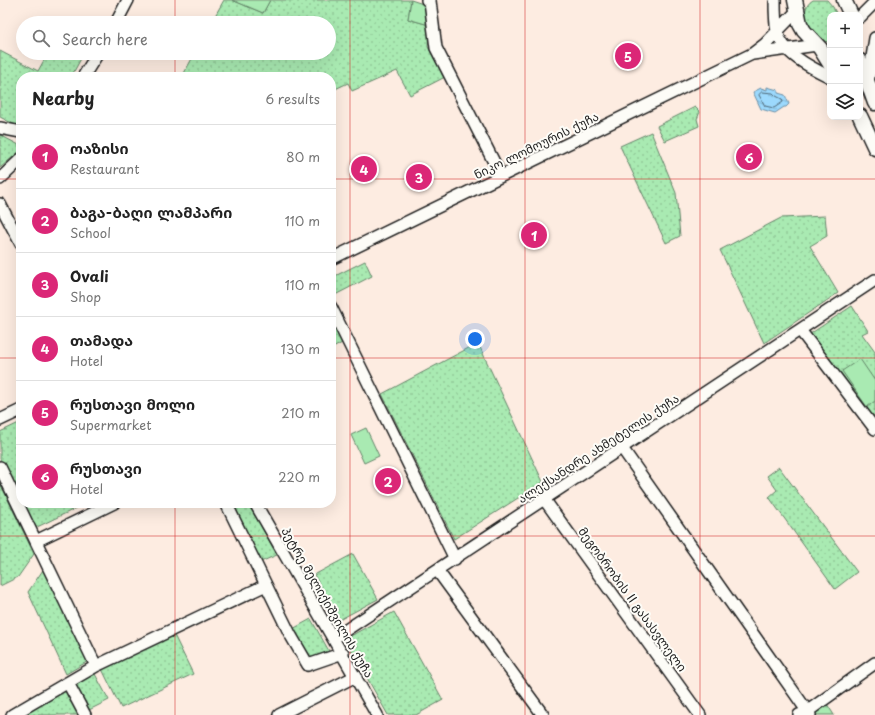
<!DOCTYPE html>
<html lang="en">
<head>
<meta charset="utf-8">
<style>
	body { margin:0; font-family:"Playpen Sans","Noto Sans Georgian",sans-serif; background:#f2f2f2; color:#222 }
	.controls { position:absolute; right:12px; top:12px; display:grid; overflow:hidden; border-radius:8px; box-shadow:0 4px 16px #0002 }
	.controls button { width:36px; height:36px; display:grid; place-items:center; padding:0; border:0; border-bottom:1px solid #e0e0e0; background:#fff; color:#222; font:20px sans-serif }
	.you { position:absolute; left:475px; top:339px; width:14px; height:14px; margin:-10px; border:3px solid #fff; border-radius:50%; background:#1a73e8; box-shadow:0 0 0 6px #1a73e833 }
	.badge { display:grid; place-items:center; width:26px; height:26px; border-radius:50%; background:#db2777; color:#fff; font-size:13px; font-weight:700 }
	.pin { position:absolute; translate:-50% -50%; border:2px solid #fff; box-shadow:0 1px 4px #0006 }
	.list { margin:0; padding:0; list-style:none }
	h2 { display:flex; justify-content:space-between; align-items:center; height:52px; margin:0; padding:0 16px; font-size:17px }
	h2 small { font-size:13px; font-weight:400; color:#767676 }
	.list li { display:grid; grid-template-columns:26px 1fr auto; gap:12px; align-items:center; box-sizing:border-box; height:64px; padding:0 16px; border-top:1px solid #e0e0e0 }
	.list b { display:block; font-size:15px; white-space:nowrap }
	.list p { margin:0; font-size:13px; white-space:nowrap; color:#767676 }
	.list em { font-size:13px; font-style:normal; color:#767676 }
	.icon { flex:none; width:22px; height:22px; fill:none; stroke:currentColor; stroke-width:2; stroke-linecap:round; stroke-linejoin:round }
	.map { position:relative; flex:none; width:875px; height:715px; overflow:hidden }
	.search { position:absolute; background:#fff; box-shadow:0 4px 16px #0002; left:16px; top:16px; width:320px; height:44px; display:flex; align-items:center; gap:10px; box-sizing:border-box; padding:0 14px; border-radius:22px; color:#767676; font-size:15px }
	.panel { position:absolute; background:#fff; box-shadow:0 4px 16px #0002; left:16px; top:72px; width:320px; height:436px; border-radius:16px }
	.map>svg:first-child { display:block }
	.grass { fill:url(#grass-dots); stroke:#628367 }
	.forest { fill:url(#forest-crowns); stroke:#628367 }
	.garden { fill:#a9eab2; stroke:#628367 }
	.water { fill:url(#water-ripples); stroke:#698da3 }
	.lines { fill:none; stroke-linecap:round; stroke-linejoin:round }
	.shore { stroke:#4f6876; stroke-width:1 }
	.minor-casing { stroke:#1c1c1c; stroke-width:14 }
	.major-casing { stroke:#1c1c1c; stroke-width:17 }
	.minor { stroke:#fdfcf7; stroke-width:11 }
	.major { stroke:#fdfcf7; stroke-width:14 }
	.grid { fill:none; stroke:#d62828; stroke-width:1; stroke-opacity:0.55 }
	.labels { text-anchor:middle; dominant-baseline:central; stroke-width:4; stroke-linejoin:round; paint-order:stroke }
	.street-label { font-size:12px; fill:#1c1c1c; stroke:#fdfcf7 }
</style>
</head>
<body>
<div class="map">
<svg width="875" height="715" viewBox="0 0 875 715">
	<defs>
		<pattern id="grass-dots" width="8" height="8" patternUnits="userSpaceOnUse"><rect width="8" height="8" fill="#a9eab2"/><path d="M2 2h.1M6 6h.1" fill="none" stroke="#91c898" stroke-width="1.8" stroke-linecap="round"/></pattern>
		<pattern id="forest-crowns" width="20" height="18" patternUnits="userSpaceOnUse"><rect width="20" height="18" fill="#a9eab2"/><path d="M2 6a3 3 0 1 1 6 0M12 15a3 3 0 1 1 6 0" fill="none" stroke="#91c898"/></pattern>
		<pattern id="water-ripples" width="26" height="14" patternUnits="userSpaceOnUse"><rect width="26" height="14" fill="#9cd9fd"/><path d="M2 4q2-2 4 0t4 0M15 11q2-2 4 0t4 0" fill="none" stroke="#86bad8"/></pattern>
	</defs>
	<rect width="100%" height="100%" fill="#fdece1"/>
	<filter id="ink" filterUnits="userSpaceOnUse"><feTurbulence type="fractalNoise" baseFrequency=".025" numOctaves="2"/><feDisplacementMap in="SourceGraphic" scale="8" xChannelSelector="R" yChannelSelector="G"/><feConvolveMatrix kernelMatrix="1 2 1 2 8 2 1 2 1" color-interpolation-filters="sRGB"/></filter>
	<g filter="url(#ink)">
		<path class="grass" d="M224,0H232L263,13L270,0H411L408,19L429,25L428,47L445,77L410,95L397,71L352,91L348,83L331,91V77H182L195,53H329V23H211Z
			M813,0H827L833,7L837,15H830L829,42C811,41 795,11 813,0Z
			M0,51L38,71L48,53H84L71,77H21V128L0,117Z
			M695,107L700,112L697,119L699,126L665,141L657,126Z
			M651,132L676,193L680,236L666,243L620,146Z
			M0,135L21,146V150L0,168Z
			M825,216L827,236L810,246L838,293L764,343L720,250L781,218Z
			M365,261L372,276L333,296L331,278Z
			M852,306L868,331L862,334L875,352V415L869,418L807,336Z
			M478,343L543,482L454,539L382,394Z
			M21,422V500L0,459V432Z
			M779,467L857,572L835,589L769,497L777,490L767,476Z
			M0,483L34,554L18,577L0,586Z
			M22,503H87L35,528Z
			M228,503H248L277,555L258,563Z
			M353,554L378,599L339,620L314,575Z
			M45,567L90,660L66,674L28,592Z
			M394,612L443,700L416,715H388L345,639Z
			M311,619L329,651L307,661L289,631Z
			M173,633L193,674L121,708L101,667Z
			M95,674L109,700L79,715H16Z"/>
		<path class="forest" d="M331,320L342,343L331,349Z
			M827,704L834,715H813V714Z"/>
		<path class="garden" d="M232,0H270L263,13Z
			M411,0L426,5L429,25L408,19Z
			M860,359L875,381V401L867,407L842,371Z
			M366,428L379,456L364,463L351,435Z"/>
		<path class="water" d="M767,87L778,90V93L785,95L789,104L786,107H784L775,113L761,109L753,92L761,88L767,90Z"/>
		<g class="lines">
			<path class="shore" d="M762,92L773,93L776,96L782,99L783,102L774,108L765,106L759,95Z"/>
			<g class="minor-casing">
				<path id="minor" d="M427,0L430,1L436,48L501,176
					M775,0C775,10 775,22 777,31C781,53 812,68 830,77
					M860,17L875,2
					M116,23L128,0
					M753,54L817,45
					M83,77L98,53
					M868,83L875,38
					M0,128L21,132
					M0,179L21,159
					M0,204L21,244
					M331,259L752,54L765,44L796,12
					M331,307L455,559
					M800,330L875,429
					M0,420L21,410
					M622,448L810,715
					M0,467L96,666
					M544,499L700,715
					M226,503L290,634L308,665L343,653
					M255,503L377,715
					M36,541L114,503
					M437,570L543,715
					M334,638L875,280
					M68,683L85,715
					M12,715L96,666L266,585
					M279,715L356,676
					M799,715L808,711L875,663"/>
			</g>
			<g class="major-casing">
				<path id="major" d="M795,0L800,24L804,31L820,48L830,64
					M844,0L851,15
					M860,61L875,103
					M860,116L875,148"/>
			</g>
			<use href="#minor" class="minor"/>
			<use href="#major" class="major"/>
		</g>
	</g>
	<path class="grid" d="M175,0V23M350,0V715M525,0V715M700,0V715M175,53V77M0,179H21M331,179H875M0,358H21M331,358H875M175,503V715M0,536H875"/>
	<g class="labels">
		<g class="street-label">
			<text transform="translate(536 145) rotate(-26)">ნიკო ლომოურის ქუჩა</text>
			<text transform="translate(598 448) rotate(-33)">ალექსანდრე ახმეტელის ქუჩა</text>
			<text transform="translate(633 599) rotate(54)">მეგობრობის II გასასვლელი</text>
			<text transform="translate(328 602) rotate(60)">პეტრე მელიქიშვილის ქუჩა</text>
		</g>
	</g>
</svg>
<div class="controls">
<button>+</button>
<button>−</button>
<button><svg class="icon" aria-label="layers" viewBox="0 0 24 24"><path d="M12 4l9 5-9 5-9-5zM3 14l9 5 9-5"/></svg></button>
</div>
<div class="you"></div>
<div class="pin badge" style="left:534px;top:235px">1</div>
<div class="pin badge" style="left:388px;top:481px">2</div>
<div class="pin badge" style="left:419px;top:177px">3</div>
<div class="pin badge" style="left:364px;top:169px">4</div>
<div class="pin badge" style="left:628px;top:56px">5</div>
<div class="pin badge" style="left:749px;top:157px">6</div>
<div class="search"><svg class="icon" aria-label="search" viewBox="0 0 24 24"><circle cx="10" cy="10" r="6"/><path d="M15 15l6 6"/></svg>Search here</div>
<section class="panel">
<h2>Nearby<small>6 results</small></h2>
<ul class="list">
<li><span class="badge">1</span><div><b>ოაზისი</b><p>Restaurant</p></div><em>80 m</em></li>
<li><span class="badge">2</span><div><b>ბაგა-ბაღი ლამპარი</b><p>School</p></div><em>110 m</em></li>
<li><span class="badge">3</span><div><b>Ovali</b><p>Shop</p></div><em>110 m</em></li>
<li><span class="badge">4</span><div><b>თამადა</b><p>Hotel</p></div><em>130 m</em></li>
<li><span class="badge">5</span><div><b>რუსთავი მოლი</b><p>Supermarket</p></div><em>210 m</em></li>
<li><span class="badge">6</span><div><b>რუსთავი</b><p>Hotel</p></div><em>220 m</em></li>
</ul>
</section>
</div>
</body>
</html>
